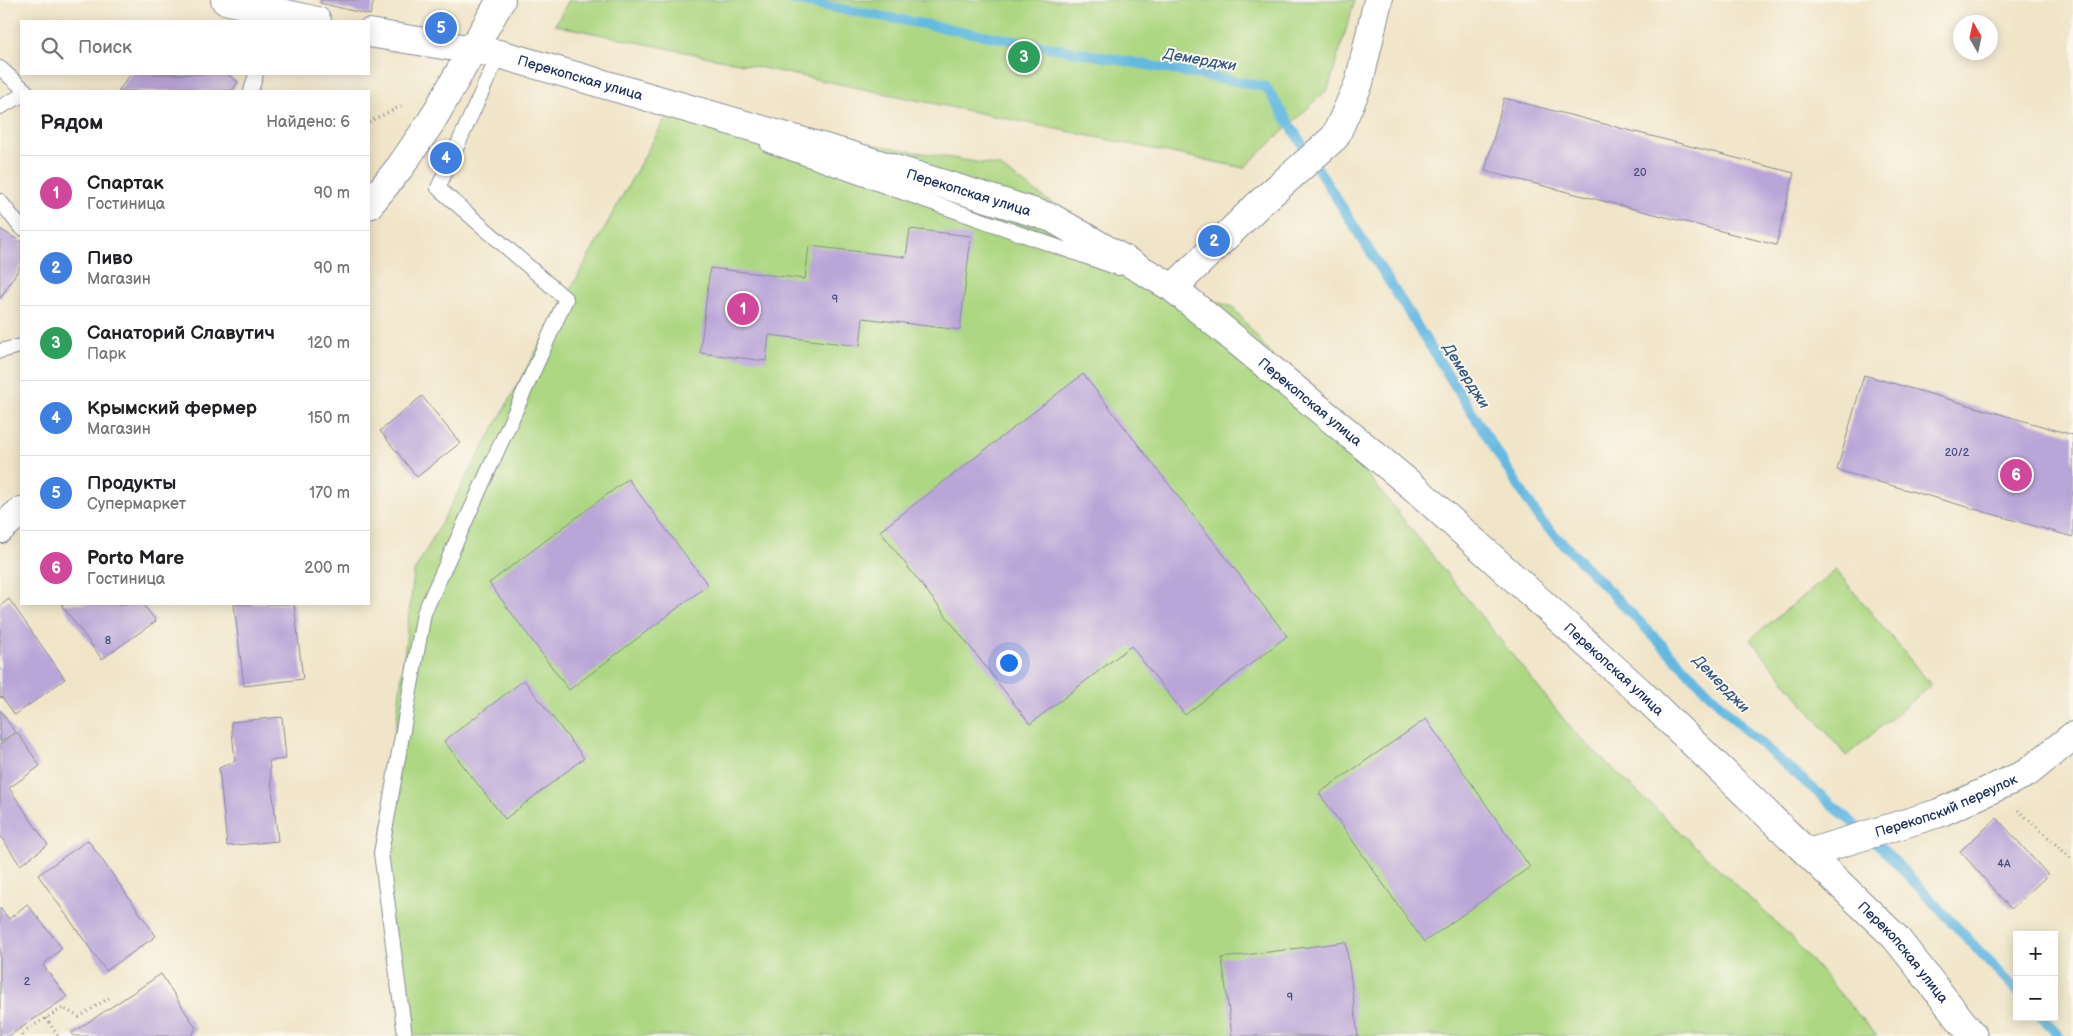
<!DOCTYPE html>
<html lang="ru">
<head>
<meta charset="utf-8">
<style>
	body { margin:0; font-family:"Balsamiq Sans",sans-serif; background:#f2f2f2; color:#202124 }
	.controls { position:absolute; right:15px; bottom:15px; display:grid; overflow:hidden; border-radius:0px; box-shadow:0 2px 12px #0003 }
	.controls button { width:45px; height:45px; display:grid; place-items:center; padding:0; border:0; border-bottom:1px solid #e0e0e0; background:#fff; color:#202124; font:25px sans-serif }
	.compass { position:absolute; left:1953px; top:15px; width:45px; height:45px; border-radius:50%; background:#fff; box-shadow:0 2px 12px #0003; rotate:351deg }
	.you { position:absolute; left:1008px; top:662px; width:18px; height:18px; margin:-12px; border:4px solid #fff; border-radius:50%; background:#1a73e8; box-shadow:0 0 0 8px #1a73e833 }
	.badge { display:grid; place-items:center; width:32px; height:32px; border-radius:50%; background:#d1495b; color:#fff; font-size:16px; font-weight:700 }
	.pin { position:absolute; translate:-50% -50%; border:2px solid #fff; box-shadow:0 1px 5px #0006 }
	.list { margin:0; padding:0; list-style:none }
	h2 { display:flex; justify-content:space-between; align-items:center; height:65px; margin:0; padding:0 20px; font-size:21px }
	h2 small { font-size:16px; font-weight:400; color:#757577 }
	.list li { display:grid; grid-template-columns:32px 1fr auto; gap:15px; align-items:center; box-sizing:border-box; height:75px; padding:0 20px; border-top:1px solid #e0e0e0 }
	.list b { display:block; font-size:19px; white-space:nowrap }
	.list p { margin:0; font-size:16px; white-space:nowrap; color:#757577 }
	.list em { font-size:16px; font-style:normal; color:#757577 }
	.icon { flex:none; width:28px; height:28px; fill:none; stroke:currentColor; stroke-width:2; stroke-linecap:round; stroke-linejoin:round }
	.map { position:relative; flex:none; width:2073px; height:1036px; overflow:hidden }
	.search { position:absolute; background:#fff; box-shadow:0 2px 12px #0003; left:20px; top:20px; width:350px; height:55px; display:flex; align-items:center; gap:12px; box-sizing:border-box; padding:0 18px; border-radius:0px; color:#757577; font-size:19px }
	.panel { position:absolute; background:#fff; box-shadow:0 2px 12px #0003; left:20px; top:90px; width:350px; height:515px; border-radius:0px }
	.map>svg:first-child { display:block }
	.green { fill:#add782; stroke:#648370 }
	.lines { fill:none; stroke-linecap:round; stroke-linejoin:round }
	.stream { stroke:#65b9e1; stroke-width:10 }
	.building { fill:#baa5d8 }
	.lane-casing { stroke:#868a94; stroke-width:16 }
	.street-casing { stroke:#868a94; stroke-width:30 }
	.secondary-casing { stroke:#868a94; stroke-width:30 }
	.path { stroke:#868a94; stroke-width:3; stroke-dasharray:1 4; stroke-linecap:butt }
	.lane { stroke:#fff; stroke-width:14 }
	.street { stroke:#fff; stroke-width:28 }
	.secondary { stroke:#fff; stroke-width:28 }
	.labels { text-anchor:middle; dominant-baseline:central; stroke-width:4; stroke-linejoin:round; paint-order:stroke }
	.number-label { font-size:11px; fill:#434c7c }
	.street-label { font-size:14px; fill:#1b2f5e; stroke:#fbf7ec }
	.water-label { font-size:15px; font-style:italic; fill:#315885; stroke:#fbf7ec }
</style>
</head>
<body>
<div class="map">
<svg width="2073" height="1036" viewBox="0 0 2073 1036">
	<rect width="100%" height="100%" fill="#fbf7ec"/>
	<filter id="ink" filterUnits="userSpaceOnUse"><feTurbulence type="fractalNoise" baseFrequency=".02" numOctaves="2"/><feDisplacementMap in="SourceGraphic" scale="10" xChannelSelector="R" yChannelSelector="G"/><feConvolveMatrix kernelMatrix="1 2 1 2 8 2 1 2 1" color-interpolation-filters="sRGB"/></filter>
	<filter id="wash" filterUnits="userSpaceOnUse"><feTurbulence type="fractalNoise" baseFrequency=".0096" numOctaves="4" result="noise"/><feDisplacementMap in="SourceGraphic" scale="20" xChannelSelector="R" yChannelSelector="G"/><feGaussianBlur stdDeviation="1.12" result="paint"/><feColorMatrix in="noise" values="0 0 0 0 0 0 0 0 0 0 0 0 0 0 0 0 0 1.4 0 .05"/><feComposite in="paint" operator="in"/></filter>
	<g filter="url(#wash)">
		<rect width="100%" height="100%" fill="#f1e5c9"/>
		<path class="green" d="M569,0H1355L1328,89L1244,168L555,25Z
			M670,110L999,166L1173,288L1233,307L1574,732L1789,935L1877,1036H405L381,853L414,572Z
			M1836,570L1931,685L1846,756L1750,639Z"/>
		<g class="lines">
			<path class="stream" d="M793,0L1266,87L1540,520L1744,729L1883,849L2017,991
				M2042,1017L2059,1036"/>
		</g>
		<g id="blocks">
			<path class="building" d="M321,0H374L370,15L320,3Z
				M131,74H227L238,82L232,91H118Z
				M1504,98L1794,173L1776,245L1485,171Z
				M0,229L21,242V265L0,299Z
				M910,229L971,236L960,330L863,318L860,346L769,335L766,361L700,353L710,268L805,279L809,246L906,257Z
				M1083,374L1287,636L1185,715L1131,646L1030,724L880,531Z
				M1864,375L2073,435V537L1837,470Z
				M422,396L460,443L417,477L380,431Z
				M628,479L708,585L569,690L489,583Z
				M9,599L65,679L15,715L2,697L0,698V606Z
				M61,604H143L156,621L102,659Z
				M234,604H294L303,679L244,686Z
				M524,680L584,758L505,819L444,741Z
				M0,710L15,732L0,742Z
				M282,717L286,759L269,761L278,841L227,846L219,768L235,761L231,722Z
				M1426,719L1530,867L1424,942L1319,793Z
				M17,732L40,766L9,788L48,845L20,865L0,835V744Z
				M1997,818L2048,875L2011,909L1960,851Z
				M88,840L156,936L106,971L38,875Z
				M27,904L62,948L43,965L67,997L9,1036H0V908L9,919Z
				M1346,942L1358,1036H1232L1222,958Z
				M161,974L196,1028L191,1036H74L72,1033Z"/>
		</g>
	</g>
	<g filter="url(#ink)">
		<use href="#blocks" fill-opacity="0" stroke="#868a94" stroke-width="1"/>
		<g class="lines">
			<g class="lane-casing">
				<path id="lane" d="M0,68L26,91
					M251,91L256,74
					M0,107L21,96
					M768,145L1118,268
					M0,201L21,228
					M0,351L21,346
					M405,1036L381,853L424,613L566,299L438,188L499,54L504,56"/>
			</g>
			<g class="street-casing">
				<g id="street">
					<path d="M225,0L317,21"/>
					<path d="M369,33L474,50"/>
					<path d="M1173,288L1258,205L1335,137L1359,83L1378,0"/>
					<path id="s1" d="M1808,853L1939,813L2027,773L2073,736"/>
				</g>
			</g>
			<g class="secondary-casing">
				<g id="secondary">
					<path id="s2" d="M474,50L499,54L856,157L1052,218L1173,288L1417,490L1639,691L1896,938L1973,1036"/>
					<path d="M369,205L400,167L431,122L501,0"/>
					<path d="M0,529L21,511"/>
				</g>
			</g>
			<path class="path" d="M369,122L403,105
				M2018,810L2073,860
				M46,1018L58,1036
				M22,1036L21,1033L63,1008L79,1017L109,998"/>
			<use href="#lane" class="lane"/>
			<use href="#street" class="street"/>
			<use href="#secondary" class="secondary"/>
		</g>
	</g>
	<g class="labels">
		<g class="number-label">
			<text x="1640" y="172">20</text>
			<text x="835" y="299">9</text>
			<text x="1957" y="452">20/2</text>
			<text x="108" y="640">8</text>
			<text x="2004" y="863">4А</text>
			<text x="27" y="981">2</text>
			<text x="1290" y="997">9</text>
		</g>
		<g class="street-label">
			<text stroke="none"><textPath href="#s2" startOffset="110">Перекопская улица</textPath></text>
			<text stroke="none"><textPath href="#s2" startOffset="515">Перекопская улица</textPath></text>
			<text stroke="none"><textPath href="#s2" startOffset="920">Перекопская улица</textPath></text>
			<text stroke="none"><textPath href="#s2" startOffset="1325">Перекопская улица</textPath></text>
			<text stroke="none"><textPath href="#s1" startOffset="146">Перекопский переулок</textPath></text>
			<text stroke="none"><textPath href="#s2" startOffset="1730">Перекопская улица</textPath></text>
		</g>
		<g class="water-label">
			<text transform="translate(1200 60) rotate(10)">Демерджи</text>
			<text transform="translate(1466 376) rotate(58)">Демерджи</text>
			<text transform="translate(1721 684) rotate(46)">Демерджи</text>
		</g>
	</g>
</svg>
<div class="controls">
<button>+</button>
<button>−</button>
</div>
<svg class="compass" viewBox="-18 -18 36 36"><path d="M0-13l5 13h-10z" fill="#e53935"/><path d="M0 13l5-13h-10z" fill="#757577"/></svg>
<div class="you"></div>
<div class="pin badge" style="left:743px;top:309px;background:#d1479c">1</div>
<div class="pin badge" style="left:1214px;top:241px;background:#3f7fe0">2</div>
<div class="pin badge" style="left:1024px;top:57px;background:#2e9e5b">3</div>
<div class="pin badge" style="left:446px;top:158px;background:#3f7fe0">4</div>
<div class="pin badge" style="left:441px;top:28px;background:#3f7fe0">5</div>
<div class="pin badge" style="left:2016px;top:475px;background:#d1479c">6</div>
<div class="search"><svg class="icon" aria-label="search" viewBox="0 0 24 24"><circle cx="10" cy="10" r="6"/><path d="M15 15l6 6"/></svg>Поиск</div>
<section class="panel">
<h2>Рядом<small>Найдено: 6</small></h2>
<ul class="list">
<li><span class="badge" style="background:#d1479c">1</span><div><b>Спартак</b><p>Гостиница</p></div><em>90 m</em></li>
<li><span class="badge" style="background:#3f7fe0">2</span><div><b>Пиво</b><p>Магазин</p></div><em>90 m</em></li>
<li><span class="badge" style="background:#2e9e5b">3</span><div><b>Санаторий Славутич</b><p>Парк</p></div><em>120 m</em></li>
<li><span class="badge" style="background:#3f7fe0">4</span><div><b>Крымский фермер</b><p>Магазин</p></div><em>150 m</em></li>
<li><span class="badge" style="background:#3f7fe0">5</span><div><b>Продукты</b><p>Супермаркет</p></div><em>170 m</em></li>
<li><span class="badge" style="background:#d1479c">6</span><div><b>Porto Mare</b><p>Гостиница</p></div><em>200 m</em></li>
</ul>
</section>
</div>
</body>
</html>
